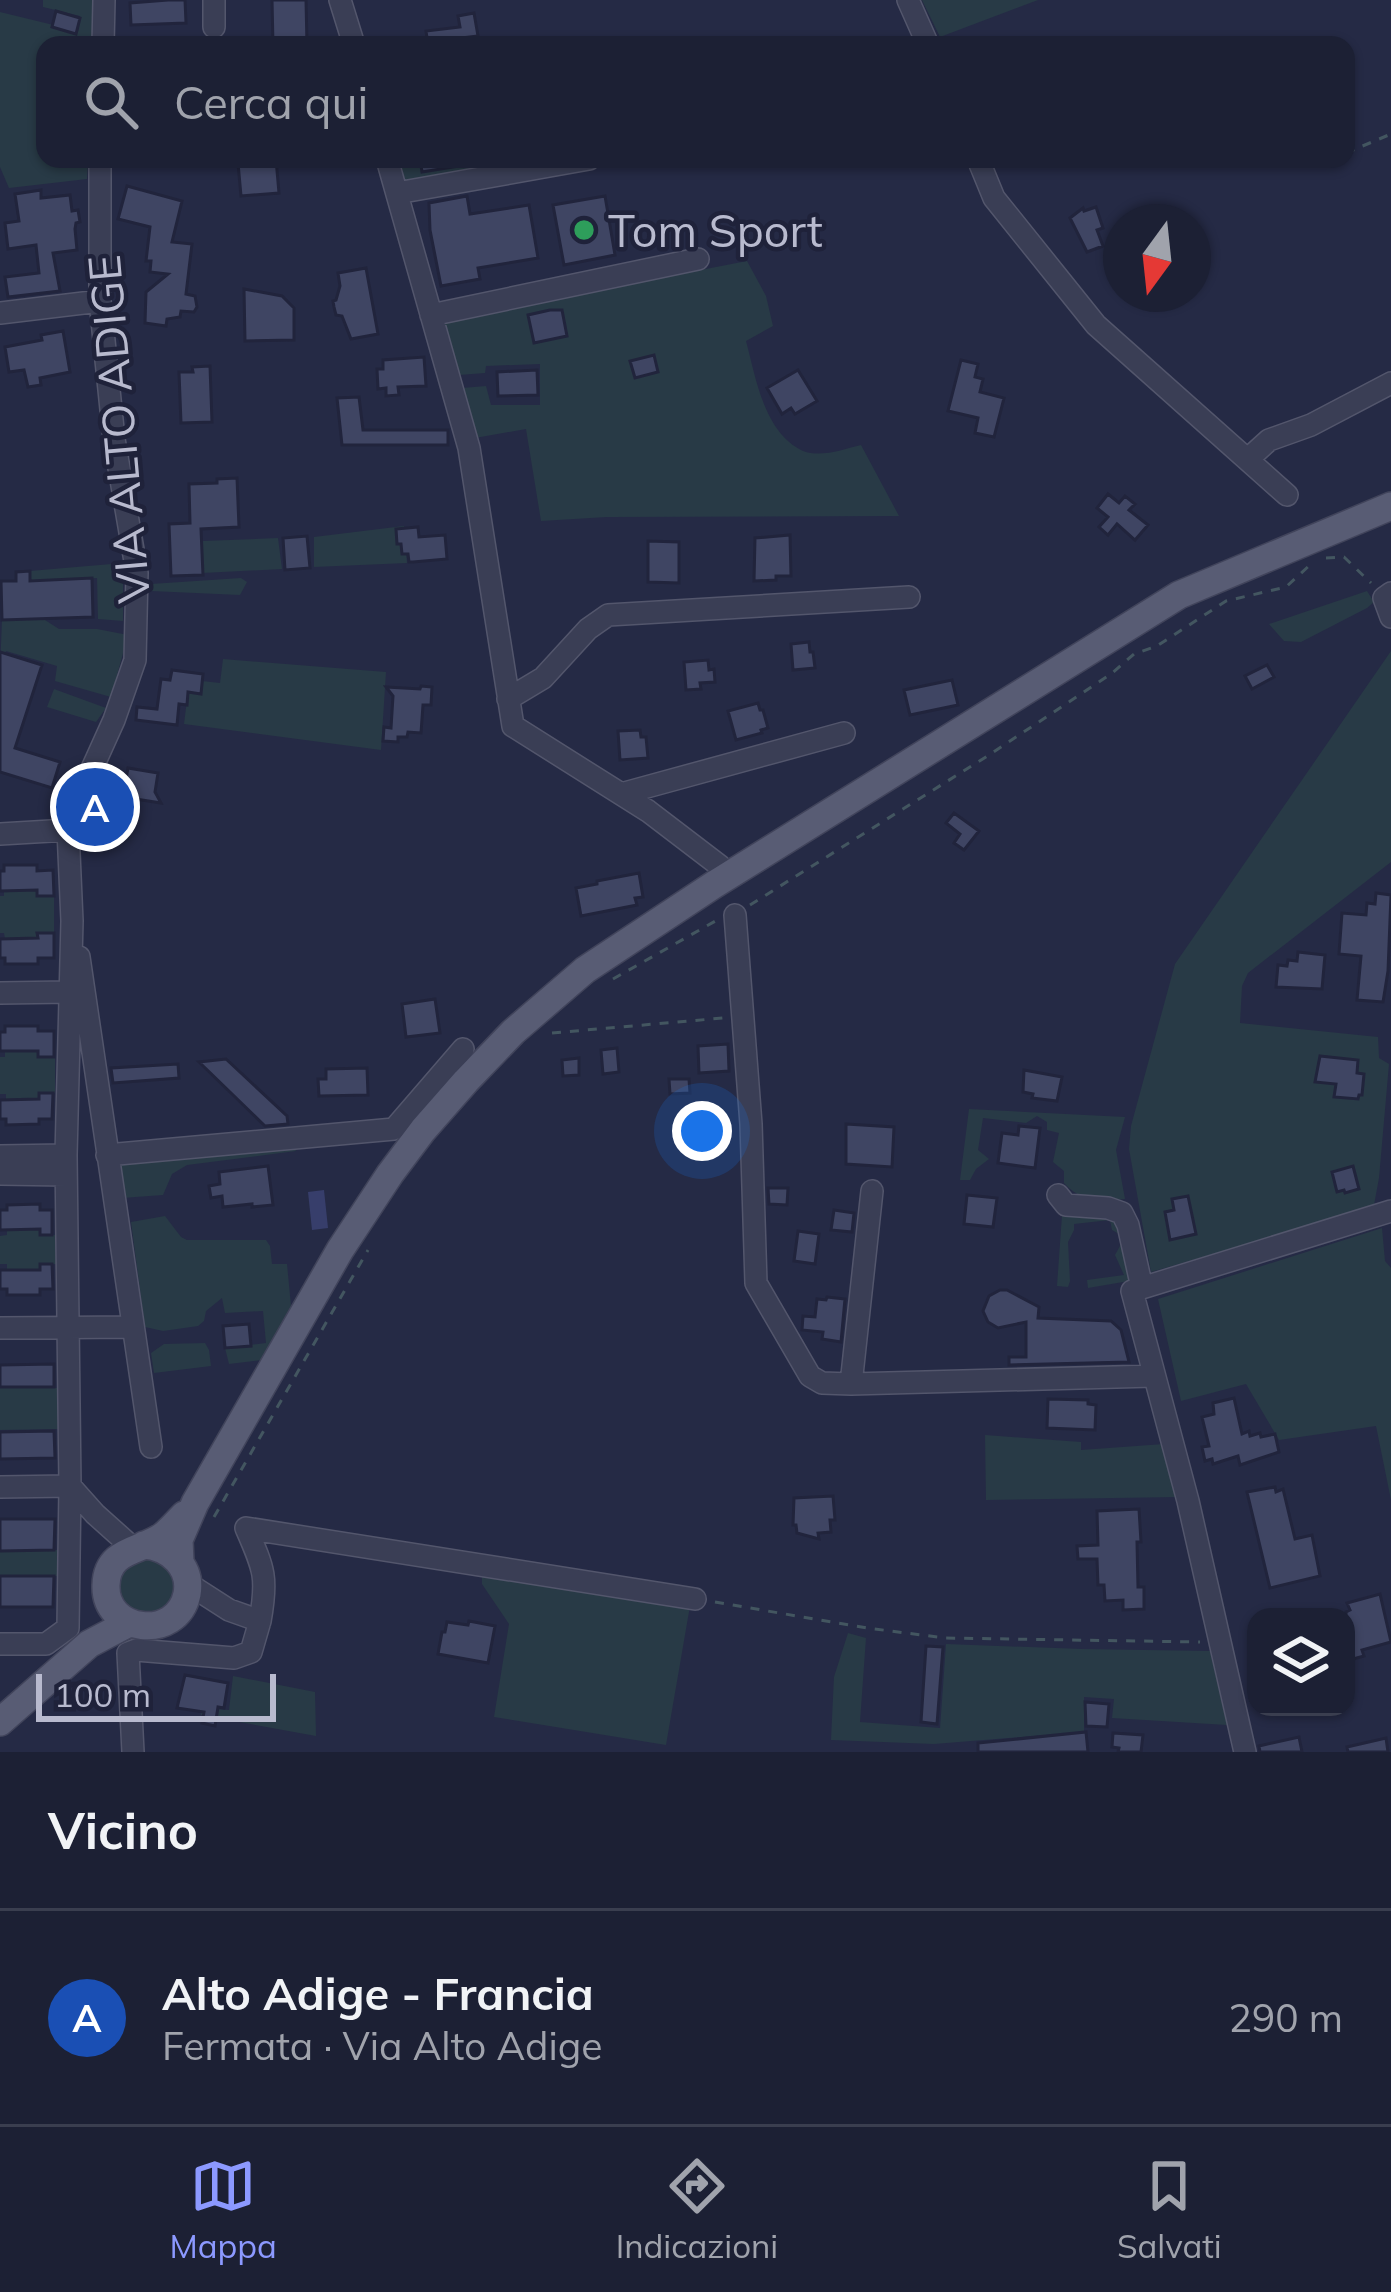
<!DOCTYPE html>
<html lang="it">
<head>
<meta charset="utf-8">
<style>
	body { margin:0; font-family:Mulish,sans-serif; background:#292d40; color:#f1f3f6 }
	.controls { position:absolute; right:36px; bottom:36px; display:grid; overflow:hidden; border-radius:24px; box-shadow:0 3px 9px #0004 }
	.controls button { width:108px; height:108px; display:grid; place-items:center; padding:0; border:0; border-bottom:3px solid #3a3e4f; background:#1c2034; color:#f1f3f6; font:60px sans-serif }
	.compass { position:absolute; left:1103px; top:204px; width:108px; height:108px; border-radius:50%; background:#1c2034; box-shadow:0 3px 9px #0004; rotate:195deg }
	.scale { position:absolute; left:36px; bottom:30px; width:240px; box-sizing:border-box; padding-left:12px; border:6px solid #b8bace; border-top:0; font-size:33px; line-height:42px; white-space:nowrap; color:#b8bace; -webkit-text-stroke:9px #1f223a; paint-order:stroke }
	.you { position:absolute; left:702px; top:1131px; width:42px; height:42px; margin:-30px; border:9px solid #fff; border-radius:50%; background:#1a73e8; box-shadow:0 0 0 18px #1a73e833 }
	.badge { display:grid; place-items:center; width:78px; height:78px; border-radius:50%; background:#8c99ff; color:#fff; font-size:39px; font-weight:700 }
	.pin { position:absolute; translate:-50% -50%; border:6px solid #fff; box-shadow:0 3px 12px #0006 }
	.list { margin:0; padding:0; list-style:none }
	h2 { display:flex; justify-content:space-between; align-items:center; height:156px; margin:0; padding:0 48px; font-size:51px }
	h2 small { font-size:39px; font-weight:400; color:#a0a3ac }
	.list li { display:grid; grid-template-columns:78px 1fr auto; gap:36px; align-items:center; box-sizing:border-box; height:216px; padding:0 48px; border-top:3px solid #3a3e4f }
	.list b { display:block; font-size:45px; white-space:nowrap }
	.list p { margin:0; font-size:39px; white-space:nowrap; color:#a0a3ac }
	.list em { font-size:39px; font-style:normal; color:#a0a3ac }
	.icon { flex:none; width:66px; height:66px; fill:none; stroke:currentColor; stroke-width:2; stroke-linecap:round; stroke-linejoin:round }
	.map { position:relative; flex:none; width:1391px; height:1752px; overflow:hidden }
	.search { position:absolute; background:#1c2034; box-shadow:0 3px 9px #0004; left:36px; right:36px; top:36px; height:132px; display:flex; align-items:center; gap:30px; box-sizing:border-box; padding:0 42px; border-radius:24px; color:#a0a3ac; font-size:45px }
	.sheet { height:372px; background:#1c2034 }
	nav { display:flex; justify-content:space-around; align-items:center; box-sizing:border-box; height:168px; border-top:3px solid #3a3e4f; background:#1c2034; font-size:33px; color:#a0a3ac }
	nav a { display:grid; justify-items:center; gap:6px }
	nav .on { color:#8c99ff }
	.map>svg:first-child { display:block }
	.green { fill:#283a46 }
	.water { fill:#373e6b }
	.building { fill:#3f4563; stroke:#21243c; stroke-width:3 }
	.lines { fill:none; stroke-linecap:round; stroke-linejoin:round }
	.minor-casing { stroke:#53566c; stroke-width:24 }
	.major-casing { stroke:#41445b; stroke-width:30 }
	.path { stroke:#435660; stroke-width:3; stroke-dasharray:9 9; stroke-linecap:butt }
	.minor { stroke:#3a3e55; stroke-width:21 }
	.major { stroke:#585c74; stroke-width:27 }
	.leisure-dot { fill:#2e9e5b; stroke:#1f223a; stroke-width:4.5 }
	.labels { text-anchor:middle; dominant-baseline:central; stroke-width:9; stroke-linejoin:round; paint-order:stroke }
	.poi-label { font-size:45px; fill:#b8bace; stroke:#1f223a; text-anchor:start }
	.street-label { font-size:45px; fill:#b8bace; stroke:#1f223a }
</style>
</head>
<body>
<div class="map">
<svg width="1391" height="1752" viewBox="0 0 1391 1752">
	<rect width="100%" height="100%" fill="#252a45"/>
	<path class="green" d="M43,0H94V45H45V159H88L87,179L9,188L0,167V12L78,31L80,16L43,7Z
		M922,0H1038L940,37Z
		M400,159H472L474,170L405,182Z
		M747,261L766,296L773,326L746,341C756,378 764,433 803,451C821,458 844,449 861,445L899,516L607,517L541,521L526,429L475,438L462,388L486,386L491,405H540V364L486,366L485,373L459,375L442,316L572,295Z
		M404,526L407,563L314,567V537Z
		M278,538L282,569L202,573L203,541Z
		M123,563V621L98,619L97,578L30,581V571Z
		M241,578L247,582L240,595L151,591V584Z
		M1367,591L1374,602L1367,608L1301,642L1284,641L1269,624Z
		M2,620H45L59,629H97L128,635L111,697L55,681L57,666L6,651L0,669Z
		M1391,651V862L1248,973L1242,986L1240,1023L1378,1037L1379,1058L1389,1064L1379,1178L1374,1205L1332,1220L1151,1272L1129,1149L1131,1126L1175,964Z
		M223,659L386,672L381,750L184,724L188,692L200,694L202,681L220,683Z
		M54,689L106,708L96,722L47,707Z
		M37,890L54,896V933H38V938L5,939L4,933H0V896H4V891Z
		M5,1051H38L39,1057H55V1093H39V1099L6,1100V1094H0V1057H5Z
		M969,1109L1125,1117L1116,1150L1125,1199C1099,1201 1082,1203 1064,1183V1171L1053,1162L1059,1133L1047,1130V1122L1037,1116L1026,1123L983,1118L978,1150L989,1159L976,1169L970,1180H960Z
		M295,1145L296,1151L187,1165L172,1174L163,1195L122,1198L117,1162Z
		M1109,1213L1117,1219L1130,1278L1129,1281L1088,1288L1087,1280L1124,1275L1115,1255L1121,1244V1235L1112,1230L1110,1220L1074,1224V1230L1068,1242L1070,1281L1068,1287L1057,1286L1062,1215Z
		M165,1216L181,1237L187,1240H266L270,1246L272,1264H287L291,1306L261,1360L229,1364L225,1348L266,1343L263,1311L225,1313L222,1298L206,1311L204,1321L198,1326L163,1331L145,1327L131,1222Z
		M1382,1228L1385,1261L1391,1268V1500L1376,1426L1279,1440L1246,1384L1181,1401L1158,1299Z
		M40,1229L41,1235H56L57,1264H41L40,1270H7V1264H0V1236L7,1235V1230Z
		M205,1343L209,1350L211,1366L154,1373L151,1353L164,1344Z
		M0,1388H59V1429L0,1430Z
		M985,1435L1081,1442V1450L1164,1444L1179,1497L986,1500Z
		M58,1550V1576H0V1551Z
		M152,1555L175,1574C176,1601 171,1608 146,1616L120,1602C118,1565 118,1567 152,1555Z
		M482,1574L690,1606L666,1745L494,1717L509,1624L482,1584Z
		M848,1633L866,1638L860,1722L940,1728L946,1644L1082,1649L1210,1651L1227,1725L1112,1718L1114,1699L1084,1697V1732L934,1744L831,1740L834,1677Z
		M233,1676L315,1692L316,1736L201,1715L202,1708L229,1710Z"/>
	<path class="water" d="M324,1190L328,1228L312,1230L308,1192Z"/>
	<path class="building" d="M168,0H185L186,23L131,25L130,3Z
		M272,0H306L307,45H273Z
		M56,11L80,18L76,34L52,27Z
		M474,13L478,36L461,38L462,45H428L426,31L460,27L458,16Z
		M276,159L279,193L241,196L238,163Z
		M420,159H458L459,166L422,172Z
		M127,186L182,201L172,242L192,244L186,294L195,296L197,307L194,312L181,311L180,317L167,319L166,326L145,323L146,292L168,274L150,272L151,261H146L150,227L118,219Z
		M41,190V198L70,195L72,211L78,210L80,222L76,223L75,229L77,250L53,253L60,291L8,297L5,277L39,273L36,245L8,249L5,223L19,221L15,194Z
		M467,196L470,214L529,205L538,258L478,268L480,279L441,286L430,230L429,203Z
		M605,196L615,255L564,265L553,205Z
		M1096,207L1103,228L1097,230L1103,246L1087,252L1070,218L1083,208L1084,211Z
		M366,268L378,334L351,339L342,316L336,315L334,307L333,301L336,300L340,286L338,273Z
		M244,289L282,296L294,308V340L245,341Z
		M550,310H562L567,336L534,343L528,315Z
		M63,331L70,372L40,378L41,385L28,387L24,370L9,372L5,347L42,340L41,335Z
		M654,355L658,372L635,378L630,361Z
		M424,357L426,386L398,387L399,395L386,396V388L378,389L377,369H383V360Z
		M961,360L978,364L975,377L983,379L980,392L1004,398L994,437L975,433L978,418L948,411Z
		M210,366L212,422L181,423L179,372H193L192,367Z
		M537,370L538,395L498,396L497,372Z
		M798,370L817,401L795,414L791,408L782,414L767,388Z
		M359,397L363,430H448V445H342L337,398Z
		M237,478L239,527L201,529L203,575L171,576L169,524L190,523L189,484L217,483V479Z
		M1108,494L1119,503L1125,496L1135,504L1129,510L1148,525L1135,540L1117,524L1108,535L1099,527L1108,517L1097,508Z
		M418,527L419,537L445,535L447,559L413,562H409L408,554H402L401,544H397L396,529Z
		M790,535L791,576H776V580L754,581L755,538Z
		M307,536L310,568L285,570L283,538Z
		M648,541L679,542V583L648,582Z
		M30,571V581L92,578L93,617L2,620L1,581H16V572Z
		M809,642L810,652H813L815,668L793,670L791,644Z
		M0,652L42,665L15,748L60,762L52,788L0,772Z
		M708,660L709,670L714,669L715,682L700,683L701,689L686,690L684,662Z
		M1267,665L1274,677L1252,689L1245,676Z
		M172,670L203,674L201,694L188,692L187,705L179,704L177,725L136,720L137,707L157,709L161,679L170,680Z
		M952,680L958,705L910,715L904,690Z
		M421,686L432,687L431,705H423L421,733L408,732L407,737H398V742L383,741L384,727L391,728L393,696L386,687L420,689Z
		M758,703L760,710H763L768,728L761,730L762,733L736,740L728,711Z
		M640,730L641,737H646L648,758L620,760L618,731Z
		M128,768L158,773L155,792L161,803L123,797L125,785L122,781L126,779Z
		M954,813L979,831L964,850L954,843L960,834L946,823Z
		M4,865H37V871L53,870L54,896H37V890L0,891V871H4Z
		M639,873L643,897L635,898L637,905L581,916L576,888L597,884V881Z
		M1376,893L1391,895L1388,971L1383,1002L1357,1000L1361,956L1339,954L1342,913L1366,915L1367,903L1375,904Z
		M37,933H54V958H38V964H5V958H0V939L38,938Z
		M1298,952L1325,955L1322,989L1276,987L1278,965L1287,966L1288,960L1297,961Z
		M435,999L440,1033L406,1037L402,1004Z
		M5,1026H38V1031H54V1057H38V1051H0V1032H5Z
		M728,1044L729,1071L699,1073L698,1046Z
		M617,1048L619,1072L603,1074L601,1050Z
		M1320,1056L1358,1060L1357,1073L1364,1074L1362,1095H1359L1358,1099L1334,1097L1336,1084L1315,1082Z
		M579,1058V1075L563,1076L562,1060Z
		M226,1059L287,1116L288,1124L265,1126L199,1062Z
		M178,1064L179,1078L113,1083L111,1068Z
		M367,1068L368,1095L319,1096L318,1079H326V1069Z
		M1024,1070L1062,1077L1057,1101L1032,1098L1033,1094L1023,1092Z
		M669,1079H689L690,1093L670,1094Z
		M39,1093H53L52,1119H39V1124L6,1125V1119H0V1100L39,1099Z
		M846,1124L894,1127L892,1167L846,1164Z
		M1019,1126L1040,1128L1035,1168L998,1163L1002,1133L1018,1135Z
		M268,1166L273,1205L252,1207V1204L223,1207L222,1196L211,1198L209,1186L220,1184L219,1172Z
		M1353,1166L1359,1189L1345,1193L1344,1190L1337,1192L1332,1172Z
		M768,1188H788L787,1205L769,1204Z
		M967,1195L997,1198L993,1227L964,1224Z
		M1188,1196L1196,1234L1170,1240L1165,1212L1174,1210L1172,1199Z
		M40,1204V1210H52V1235H40V1229L0,1230V1210H7V1205Z
		M834,1210L854,1213L852,1232L831,1230Z
		M798,1231L819,1234L815,1264L794,1261Z
		M40,1264H52L53,1289H40V1295H7V1289H0V1270H40Z
		M1007,1290L1039,1307L1038,1318L1111,1321L1121,1330L1129,1362L1009,1365V1357H1026V1322L998,1328L988,1322L983,1311L989,1296L1000,1290Z
		M827,1297L845,1299L841,1342L822,1339L823,1332L802,1330L803,1316L815,1317L817,1299L826,1300Z
		M249,1324L251,1346L225,1348L223,1326Z
		M54,1364V1387H0V1365Z
		M1234,1398L1242,1434L1249,1431L1250,1436L1260,1433L1261,1437L1275,1434L1279,1452L1240,1465L1238,1456L1213,1464L1212,1459L1205,1461L1202,1447L1209,1446L1202,1417L1214,1414L1213,1403Z
		M1048,1399L1088,1400V1404L1096,1405L1095,1430L1047,1428Z
		M54,1431L55,1458L0,1459V1432Z
		M1275,1487L1276,1492L1283,1489L1295,1539L1312,1535L1320,1576L1270,1588L1247,1492Z
		M833,1496L835,1520H830L831,1532L818,1533L819,1539L797,1533L796,1525H793L794,1498Z
		M1139,1509L1141,1542H1137L1138,1587H1144V1609L1123,1610V1600L1105,1601L1104,1585H1098L1097,1559H1078L1077,1546L1098,1545L1097,1511Z
		M0,1519H55L54,1550L0,1551Z
		M0,1576H54L53,1607H0Z
		M1380,1594L1391,1642L1362,1650L1364,1656L1346,1661V1612L1350,1610L1347,1603Z
		M469,1621L495,1626L488,1663L438,1654L442,1632H445L447,1622L468,1625Z
		M926,1646L943,1647L937,1724L921,1722Z
		M185,1675L228,1683L224,1708L218,1707L215,1726L202,1723L204,1712L177,1708Z
		M1085,1702L1109,1704L1107,1727L1086,1726Z
		M1086,1732L1088,1752H978V1743Z
		M1113,1733L1143,1735L1141,1752H1118L1119,1748L1112,1747Z
		M1299,1737L1302,1752H1260L1259,1746Z
		M1386,1738L1388,1752H1348L1347,1747Z"/>
	<g class="lines">
		<g class="minor-casing">
			<path id="minor" d="M214,0V27
				M340,0L354,45
				M908,0L928,45
				M103,45L104,0
				M387,159L469,448L513,726L648,811L720,866
				M978,159L994,198L1096,325L1287,495
				M397,193L589,159
				M0,313L100,301
				M431,315L698,259
				M1248,459L1269,440L1311,425L1391,383
				M1391,593L1384,598L1391,617
				M508,699L543,678L588,629L608,615L909,597
				M621,794L844,733
				M0,834L68,830
				M735,915L751,1124L756,1283L810,1376L822,1383L851,1384L1153,1376
				M79,957L151,1447
				M0,993L69,992
				M107,1155L394,1129L463,1049
				M0,1156L66,1155
				M0,1174L66,1175
				M1058,1195L1066,1205L1108,1208L1122,1213L1128,1225L1142,1288
				M0,1328L133,1327
				M851,1384L872,1191
				M0,1487L70,1486L95,1514L133,1548
				M260,1621C268,1577 264,1569 246,1528L695,1599
				M0,1644H46L68,1628L70,1486L66,1155L72,921L68,830L81,793L114,720L135,660L137,573L114,439L100,301V159
				M133,1752L128,1653L136,1650L234,1658L251,1652L260,1621L229,1610L187,1583
				M1245,1752L1188,1501L1132,1291L1391,1211"/>
		</g>
		<g class="major-casing">
			<path id="major" d="M144,1545C170,1547 192,1567 187,1594C177,1642 104,1633 106,1585C107,1548 142,1552 164,1535C171,1529 178,1521 184,1515
				M180,1562L179,1540L195,1503L340,1250L390,1174L423,1130L466,1081L513,1032L585,970L715,884L1179,595L1391,506
				M0,1722L89,1644L129,1623"/>
		</g>
		<path class="path" d="M1346,153L1391,134
			M1326,558L1344,557L1371,583
			M750,905L989,755L1111,674L1134,654L1157,646L1226,601L1286,587L1311,564
			M613,979L719,919
			M552,1033L723,1018
			M214,1517L368,1250
			M715,1602L867,1628L945,1638L1200,1642"/>
		<use href="#minor" class="minor"/>
		<use href="#major" class="major"/>
	</g>
	<circle class="leisure-dot" cx="584" cy="230" r="12"/>
	<g class="labels">
		<g class="poi-label">
			<text x="608" y="230">Tom Sport</text>
		</g>
		<g class="street-label">
			<text transform="translate(118 429) rotate(-95)">VIA ALTO ADIGE</text>
		</g>
	</g>
</svg>
<div class="controls">
<button><svg class="icon" aria-label="layers" viewBox="0 0 24 24"><path d="M12 4l9 5-9 5-9-5zM3 14l9 5 9-5"/></svg></button>
</div>
<svg class="compass" viewBox="-18 -18 36 36"><path d="M0-13l5 13h-10z" fill="#e53935"/><path d="M0 13l5-13h-10z" fill="#a0a3ac"/></svg>
<div class="scale">100 m</div>
<div class="you"></div>
<div class="pin badge" style="left:95px;top:807px;background:#1a4fb4">A</div>
<div class="search"><svg class="icon" aria-label="search" viewBox="0 0 24 24"><circle cx="10" cy="10" r="6"/><path d="M15 15l6 6"/></svg>Cerca qui</div>
</div>
<section class="sheet">
<h2>Vicino<small></small></h2>
<ul class="list">
<li><span class="badge" style="background:#1a4fb4">A</span><div><b>Alto Adige - Francia</b><p>Fermata · Via Alto Adige</p></div><em>290 m</em></li>
</ul>
</section>
<nav>
<a class="on"><svg class="icon" aria-label="map" viewBox="0 0 24 24"><path d="M3 6l6-2 6 2 6-2v14l-6 2-6-2-6 2zM9 4v14M15 6v14"/></svg>Mappa</a>
<a><svg class="icon" aria-label="directions" viewBox="0 0 24 24"><path d="M12 3l9 9-9 9-9-9zM9 14v-3h6M13 9l2 2-2 2"/></svg>Indicazioni</a>
<a><svg class="icon" aria-label="saved" viewBox="0 0 24 24"><path d="M7 4h10v16l-5-4-5 4z"/></svg>Salvati</a>
</nav>
</body>
</html>
